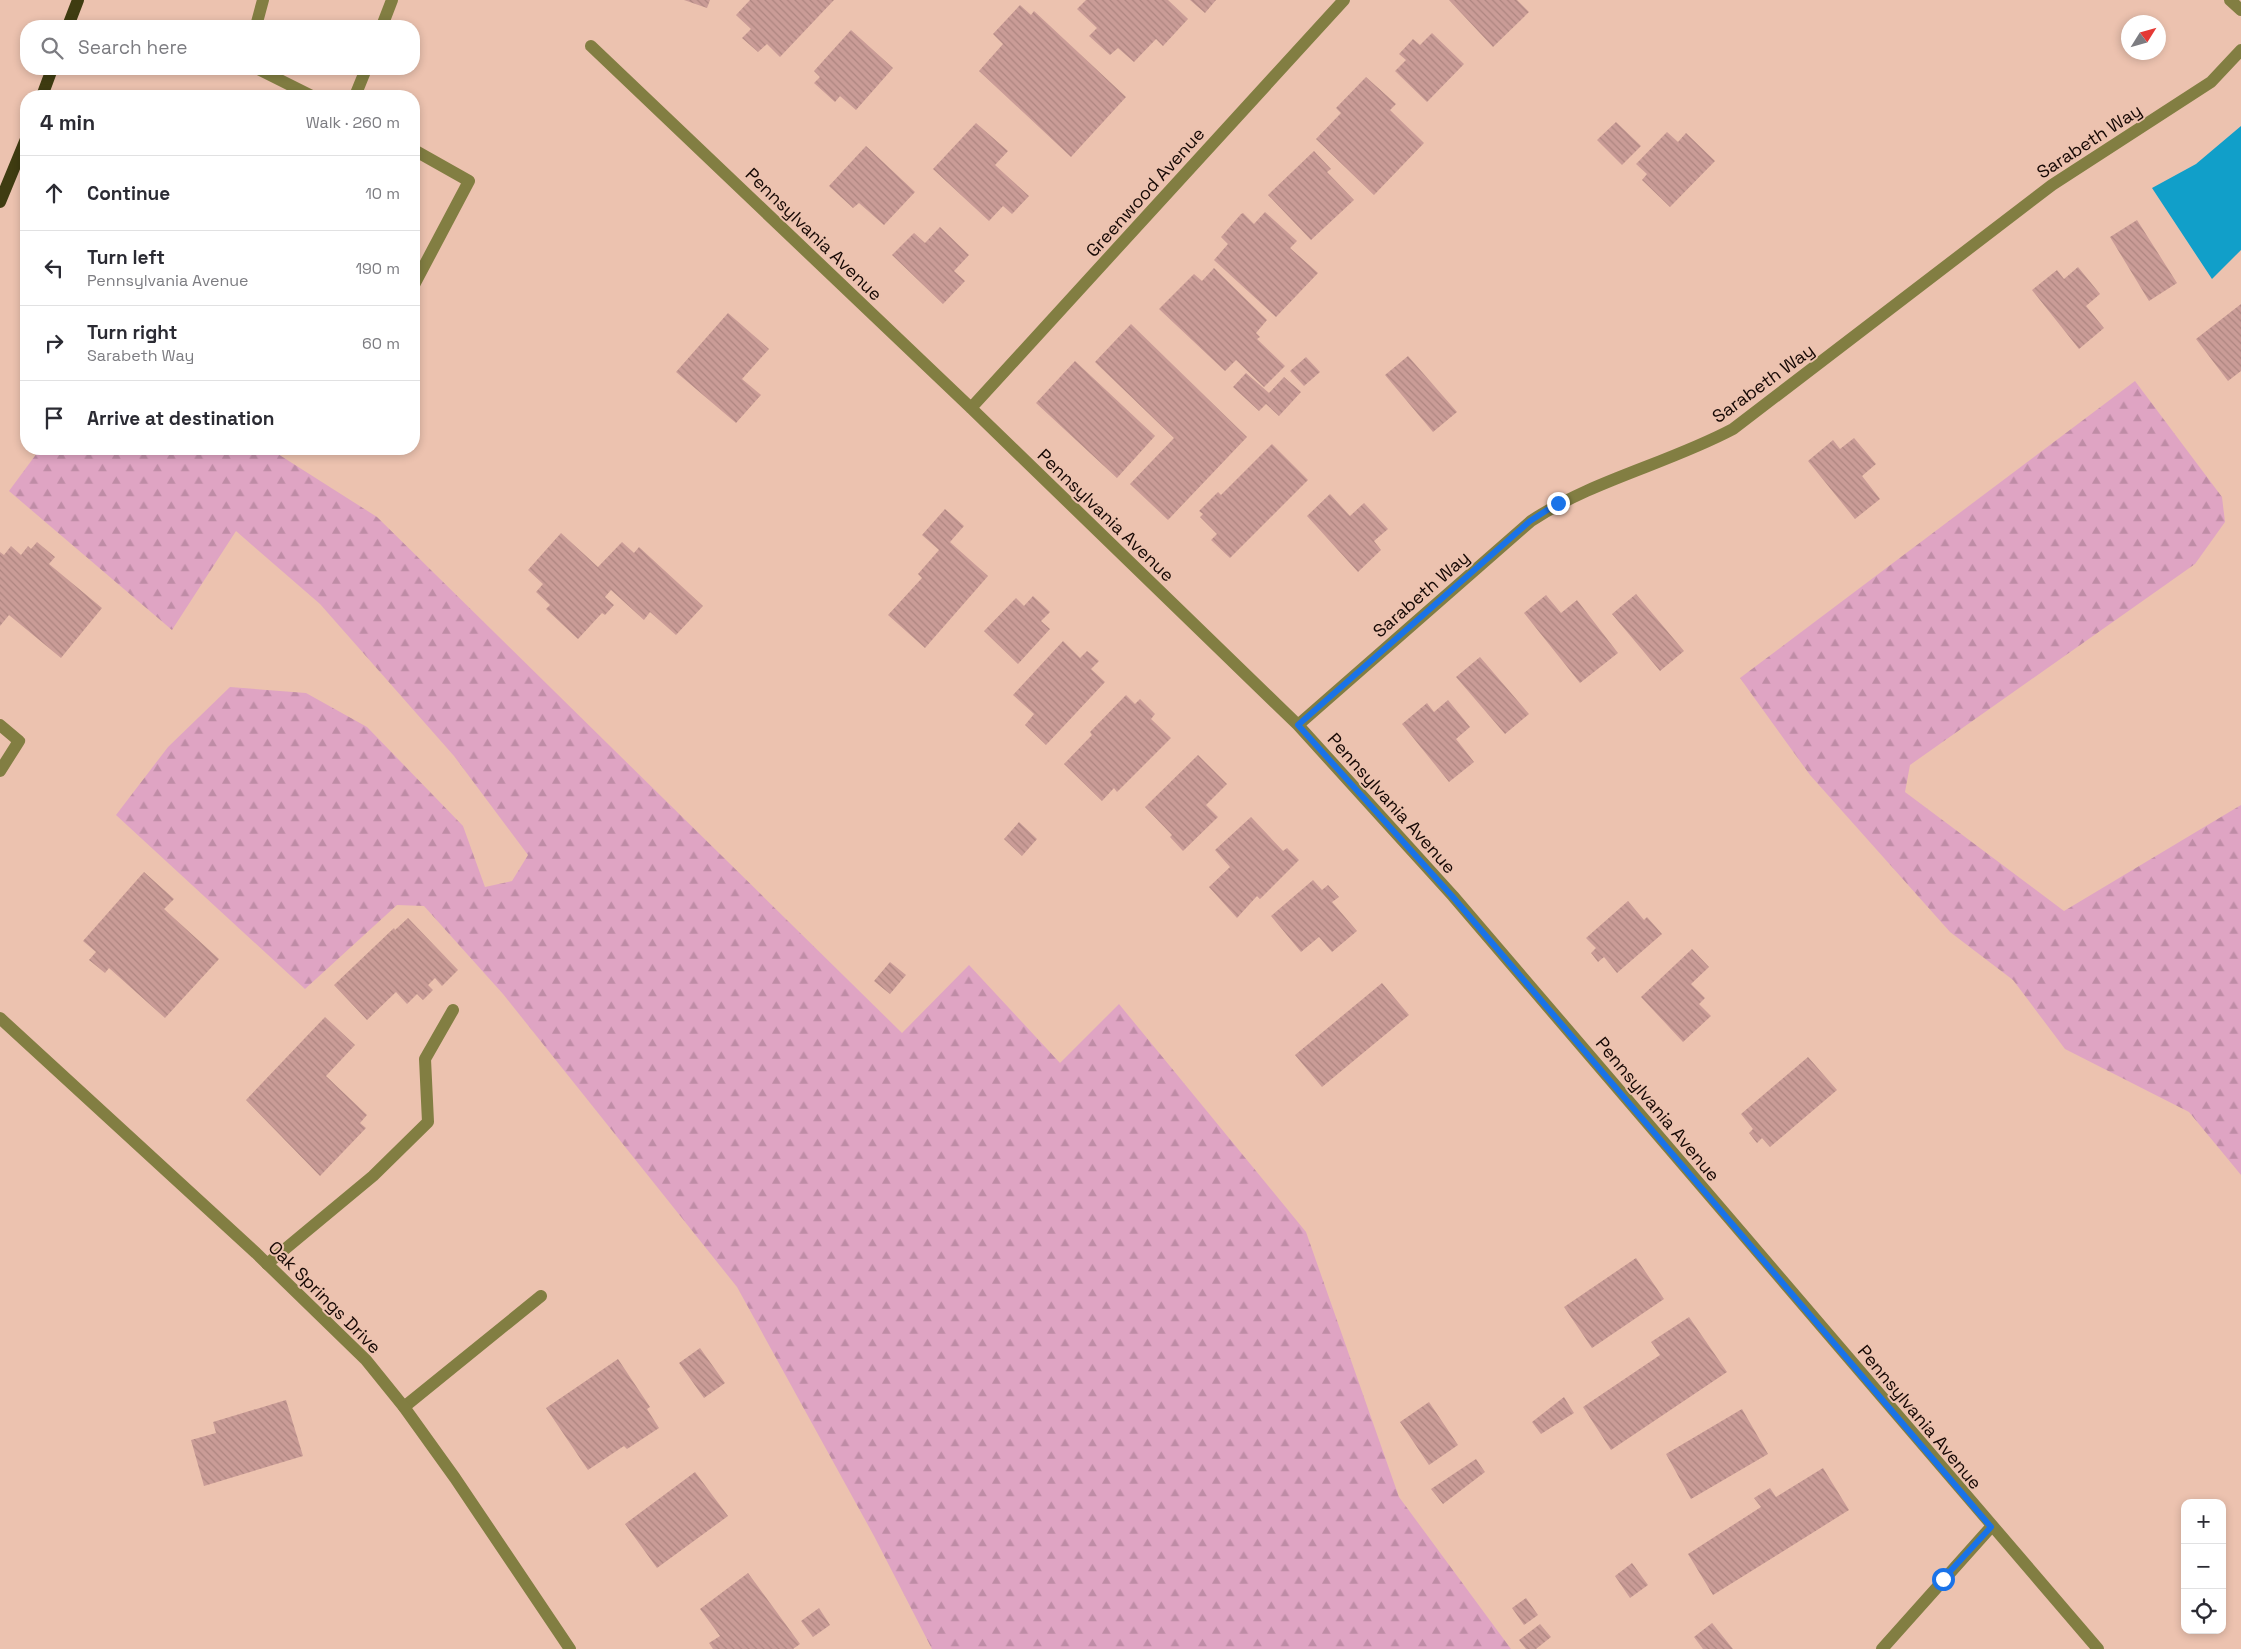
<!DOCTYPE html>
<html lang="en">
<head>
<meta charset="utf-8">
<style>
	body { margin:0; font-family:"Space Grotesk",sans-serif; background:#f2f2f3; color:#2b2b33 }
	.controls { position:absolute; right:15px; bottom:15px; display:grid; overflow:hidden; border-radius:10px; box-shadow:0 2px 8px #0003 }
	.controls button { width:45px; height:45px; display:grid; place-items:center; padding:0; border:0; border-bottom:1px solid #e1e1e2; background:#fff; color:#2b2b33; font:25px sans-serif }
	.compass { position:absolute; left:2121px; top:15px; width:45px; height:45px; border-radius:50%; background:#fff; box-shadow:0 2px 8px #0003; rotate:53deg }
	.stop { position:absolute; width:15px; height:15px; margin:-11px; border:4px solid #1a73e8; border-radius:50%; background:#fff }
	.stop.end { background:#1a73e8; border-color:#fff; box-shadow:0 1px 5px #0008 }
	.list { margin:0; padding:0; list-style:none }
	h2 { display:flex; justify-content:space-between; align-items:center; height:65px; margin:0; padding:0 20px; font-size:21px }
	h2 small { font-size:16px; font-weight:400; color:#7c7c81 }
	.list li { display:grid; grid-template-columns:32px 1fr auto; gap:15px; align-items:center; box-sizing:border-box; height:75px; padding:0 20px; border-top:1px solid #e1e1e2 }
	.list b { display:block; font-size:19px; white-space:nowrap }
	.list p { margin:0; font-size:16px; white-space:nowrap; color:#7c7c81 }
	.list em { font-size:16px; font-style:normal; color:#7c7c81 }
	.icon { flex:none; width:28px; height:28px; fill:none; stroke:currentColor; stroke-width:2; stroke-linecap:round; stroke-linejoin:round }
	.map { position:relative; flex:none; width:2241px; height:1649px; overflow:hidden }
	.search { position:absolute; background:#fff; box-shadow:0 2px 8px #0003; left:20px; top:20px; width:400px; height:55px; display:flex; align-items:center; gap:12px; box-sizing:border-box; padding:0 18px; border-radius:20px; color:#7c7c81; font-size:19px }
	.panel { position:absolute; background:#fff; box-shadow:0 2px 8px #0003; left:20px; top:90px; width:400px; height:365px; border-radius:20px }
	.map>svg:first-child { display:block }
	.forest { fill:url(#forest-firs) }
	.water { fill:#119fc9 }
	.building { fill:url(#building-back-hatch) }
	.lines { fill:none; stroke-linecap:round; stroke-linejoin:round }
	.service { stroke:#827e42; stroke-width:12 }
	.minor { stroke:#827e42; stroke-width:12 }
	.tertiary { stroke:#827e42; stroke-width:12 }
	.primary { stroke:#3f3c11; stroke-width:12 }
	.route { stroke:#1a73e8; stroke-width:6 }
	.labels { text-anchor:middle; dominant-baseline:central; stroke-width:4; stroke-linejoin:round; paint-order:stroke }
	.street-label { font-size:18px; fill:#160804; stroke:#ecc2af }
</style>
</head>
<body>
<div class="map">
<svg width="2241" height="1649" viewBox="0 0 2241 1649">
	<defs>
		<pattern id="forest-firs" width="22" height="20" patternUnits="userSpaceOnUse" patternTransform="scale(1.25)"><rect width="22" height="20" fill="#dfa4c3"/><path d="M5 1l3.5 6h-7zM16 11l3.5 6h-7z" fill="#bf8ca6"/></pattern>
		<pattern id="building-back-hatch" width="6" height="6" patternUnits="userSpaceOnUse" patternTransform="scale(1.25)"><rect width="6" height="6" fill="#ca9c97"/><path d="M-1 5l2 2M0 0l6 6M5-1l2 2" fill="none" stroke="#ad8580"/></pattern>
	</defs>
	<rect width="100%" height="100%" fill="#ecc2af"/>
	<path class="forest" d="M2135,381L2222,497L2225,522L2195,564L1910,765L1905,792L2064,911L2241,805V1175L2189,1112L2065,1049L2013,980L1950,932L1810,775L1740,678Z
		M40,449H270L377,517L902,1033L969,965L1060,1063L1119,1004L1306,1232L1399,1497L1511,1649H932L874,1536L737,1287L503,994L424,906L397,905L305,989L116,815L168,747L230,687L306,693L367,727L463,826L485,887L512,881L528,855L454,756L320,604L236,531L172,630L9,491Z"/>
	<path class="water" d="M2241,126V250L2212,279L2152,188L2196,164Z"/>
	<path class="building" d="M684,0H710L707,8Z
		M750,0H834L780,57L767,44L758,52L742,38L751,29L736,15Z
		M1086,0H1168L1188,19L1163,46L1156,39L1134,62L1118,48L1110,55L1089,36L1097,28L1077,9Z
		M1190,0H1216L1205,13Z
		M1449,0H1517L1529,12L1493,47Z
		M1020,5L1031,15L1034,11L1126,97L1071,157L979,71L1003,44L993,34Z
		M851,30L893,68L856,110L840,96L835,102L814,83L820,77L814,71Z
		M1432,33L1464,64L1427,102L1395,71L1406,60L1399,54L1413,39L1420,45Z
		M1366,77L1396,104L1390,110L1424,143L1374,195L1316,139L1341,113L1336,108Z
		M1616,122L1641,146L1622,165L1597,140Z
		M976,123L1008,151L995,165L1029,196L1012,214L1003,206L989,221L933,169Z
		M1667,132L1678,142L1686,133L1715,161L1670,207L1642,180L1647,174L1636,164Z
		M866,146L915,192L884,225L859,203L853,208L829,186Z
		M1314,151L1331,169L1327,172L1354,200L1311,240L1268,195Z
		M1265,212L1297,241L1290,248L1318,273L1276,317L1214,260L1228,244L1221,237L1241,214L1243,213L1254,224Z
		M2137,220L2177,283L2149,301L2110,237Z
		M940,227L969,255L954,271L965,281L943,304L892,255L914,233L925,243Z
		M2078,267L2100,294L2086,306L2104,328L2079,349L2032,290L2057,270L2064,279Z
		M1214,268L1267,320L1256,333L1260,337L1257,339L1285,366L1264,387L1236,360L1225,371L1159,309L1194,274L1202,281Z
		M2241,304V371L2228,381L2196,339Z
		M728,313L769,349L742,379L761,395L736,423L676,372Z
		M1131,324L1247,437L1168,520L1130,484L1174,438L1095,362Z
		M1408,356L1457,412L1433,432L1385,375Z
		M1306,357L1320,372L1304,386L1290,371Z
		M1075,361L1155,436L1117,478L1036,403Z
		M1246,373L1269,393L1284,377L1301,392L1279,416L1266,404L1259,411L1233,387Z
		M1854,438L1876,464L1862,476L1880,499L1855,519L1808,461L1833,440L1840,449Z
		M1272,444L1308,480L1230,558L1211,540L1217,534L1200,517L1203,514L1199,511L1218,492L1221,495Z
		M1330,494L1350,516L1364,503L1388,529L1374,541L1381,550L1358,572L1307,516Z
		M945,509L964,526L950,542L988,576L925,648L888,615L922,578L918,574L939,550L922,535Z
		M561,533L598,567L622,542L634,553L639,547L703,606L676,635L650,612L644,620L611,590L605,597L614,605L605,615L602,613L578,639L546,609L550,605L536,592L543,584L528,570Z
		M37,542L55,557L49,564L102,608L61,658L9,615L0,626V552L4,555L11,546L21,555L28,546L31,549Z
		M1636,594L1684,651L1660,671L1612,614Z
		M1546,595L1561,613L1577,600L1618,653L1580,683L1524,613Z
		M1033,596L1050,612L1041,621L1050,629L1018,664L984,631L1016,598L1024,606Z
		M1063,641L1080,658L1087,651L1099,661L1091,669L1105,682L1046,745L1025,725L1034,714L1013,695Z
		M1480,657L1529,714L1505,734L1456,677Z
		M1126,695L1135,704L1140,699L1155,714L1151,719L1171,738L1117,792L1114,788L1102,801L1064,764L1092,735L1090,732Z
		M1448,700L1470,727L1456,739L1474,762L1449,782L1402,724L1427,703L1434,712Z
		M1198,755L1227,784L1206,805L1218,817L1183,851L1170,837L1172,835L1145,807Z
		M1251,817L1283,851L1287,848L1299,860L1260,899L1257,896L1237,918L1209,887L1230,867L1215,850Z
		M1019,822L1037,839L1022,856L1004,839Z
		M144,872L174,899L164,909L219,959L165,1018L109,968L105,973L89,960L96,952L83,941Z
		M1313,880L1322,890L1328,885L1339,897L1332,902L1357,931L1332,952L1319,937L1301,952L1271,916Z
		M1628,901L1644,920L1647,917L1662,934L1617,973L1604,957L1598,962L1591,953L1596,948L1586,938Z
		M408,918L458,970L442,986L435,978L428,985L433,990L423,1000L417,994L407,1004L396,992L367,1020L334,985L394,928L395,930Z
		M1692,949L1709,967L1691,984L1705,998L1699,1004L1711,1016L1683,1042L1641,997Z
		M890,962L906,975L890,994L874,981Z
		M1382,983L1409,1015L1322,1087L1295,1055Z
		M325,1017L355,1045L326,1076L367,1115L360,1123L366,1128L320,1176L246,1100Z
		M1808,1057L1837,1090L1770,1147L1762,1138L1757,1143L1749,1133L1753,1129L1741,1114Z
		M1636,1258L1664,1299L1592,1348L1564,1307Z
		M1689,1317L1727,1372L1611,1450L1583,1407L1660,1355L1651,1342Z
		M700,1348L725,1383L704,1398L679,1363Z
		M618,1359L650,1407L647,1409L659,1428L627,1449L624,1446L588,1470L546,1408Z
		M1564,1397L1574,1413L1541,1434L1532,1422Z
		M286,1400L303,1456L204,1486L191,1440L216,1433L213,1422Z
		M1429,1402L1458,1445L1429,1465L1400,1422Z
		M1742,1409L1768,1454L1691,1499L1666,1454Z
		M1476,1459L1485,1472L1443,1504L1431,1489Z
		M1823,1468L1849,1510L1713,1595L1688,1554L1761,1507L1754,1498L1770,1488L1776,1497Z
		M695,1472L728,1516L657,1568L625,1524Z
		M1632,1563L1648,1585L1630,1598L1615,1576Z
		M748,1573L800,1644L793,1649H713L709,1643L720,1636L700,1609Z
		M1526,1598L1538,1615L1524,1625L1512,1608Z
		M819,1608L830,1625L813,1637L801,1621Z
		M1712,1623L1733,1649H1703L1694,1637Z
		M1540,1624L1551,1637L1536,1649H1526L1519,1640Z"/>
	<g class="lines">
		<path class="service" d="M256,26L263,0
			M382,26L392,0
			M258,69L312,96
			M355,96L366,69
			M414,150L469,181L414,285
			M0,725L19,741L0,771
			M267,1264L373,1176L428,1122L425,1059L453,1010
			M404,1407L541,1296
			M1882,1649L1991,1527"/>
		<path class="minor" d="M591,46L971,408L1298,725L1453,896L2098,1649
			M971,408L1344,0
			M1298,725L1531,521C1593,480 1667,464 1733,429L2052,185L2211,82L2241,50"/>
		<path class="tertiary" d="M2230,0L2241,10
			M0,1018L256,1253L366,1360L404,1407L455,1478L570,1649"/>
		<path class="primary" d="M68,26L78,0
			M42,96L52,69
			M0,202L26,139"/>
	</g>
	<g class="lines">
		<path class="route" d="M1558,503L1530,521L1298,725L1452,896L1991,1527L1943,1579"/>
	</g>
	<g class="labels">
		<g class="street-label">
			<text transform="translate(2089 141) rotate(-33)">Sarabeth Way</text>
			<text transform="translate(1145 192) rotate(-48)">Greenwood Avenue</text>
			<text transform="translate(814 234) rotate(44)">Pennsylvania Avenue</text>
			<text transform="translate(1763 383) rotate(-36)">Sarabeth Way</text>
			<text transform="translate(1106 515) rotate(44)">Pennsylvania Avenue</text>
			<text transform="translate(1421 594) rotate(-41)">Sarabeth Way</text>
			<text transform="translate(1392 803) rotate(48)">Pennsylvania Avenue</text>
			<text transform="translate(1658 1109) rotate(50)">Pennsylvania Avenue</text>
			<text transform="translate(325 1297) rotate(45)">Oak Springs Drive</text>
			<text transform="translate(1920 1417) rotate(50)">Pennsylvania Avenue</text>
		</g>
	</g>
</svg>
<div class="controls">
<button>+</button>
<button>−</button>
<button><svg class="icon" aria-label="locate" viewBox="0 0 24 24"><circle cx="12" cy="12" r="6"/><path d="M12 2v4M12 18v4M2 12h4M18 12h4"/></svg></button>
</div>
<svg class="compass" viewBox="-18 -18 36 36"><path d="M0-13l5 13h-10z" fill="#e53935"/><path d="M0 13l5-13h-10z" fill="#7c7c81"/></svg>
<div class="stop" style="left:1943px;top:1579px"></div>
<div class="stop end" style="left:1558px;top:503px"></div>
<div class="search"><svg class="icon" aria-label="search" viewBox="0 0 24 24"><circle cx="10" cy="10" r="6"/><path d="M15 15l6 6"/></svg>Search here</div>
<section class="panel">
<h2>4 min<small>Walk · 260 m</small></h2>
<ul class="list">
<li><svg class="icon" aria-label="ahead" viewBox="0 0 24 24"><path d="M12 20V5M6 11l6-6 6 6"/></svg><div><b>Continue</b></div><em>10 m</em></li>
<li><svg class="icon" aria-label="left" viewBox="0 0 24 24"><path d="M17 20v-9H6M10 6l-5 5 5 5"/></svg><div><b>Turn left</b><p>Pennsylvania Avenue</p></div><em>190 m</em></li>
<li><svg class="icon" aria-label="right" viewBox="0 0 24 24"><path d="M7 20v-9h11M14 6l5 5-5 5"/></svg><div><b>Turn right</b><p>Sarabeth Way</p></div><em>60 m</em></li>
<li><svg class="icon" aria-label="arrive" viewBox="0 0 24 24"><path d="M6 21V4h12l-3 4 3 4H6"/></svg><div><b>Arrive at destination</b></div></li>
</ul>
</section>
</div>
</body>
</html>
